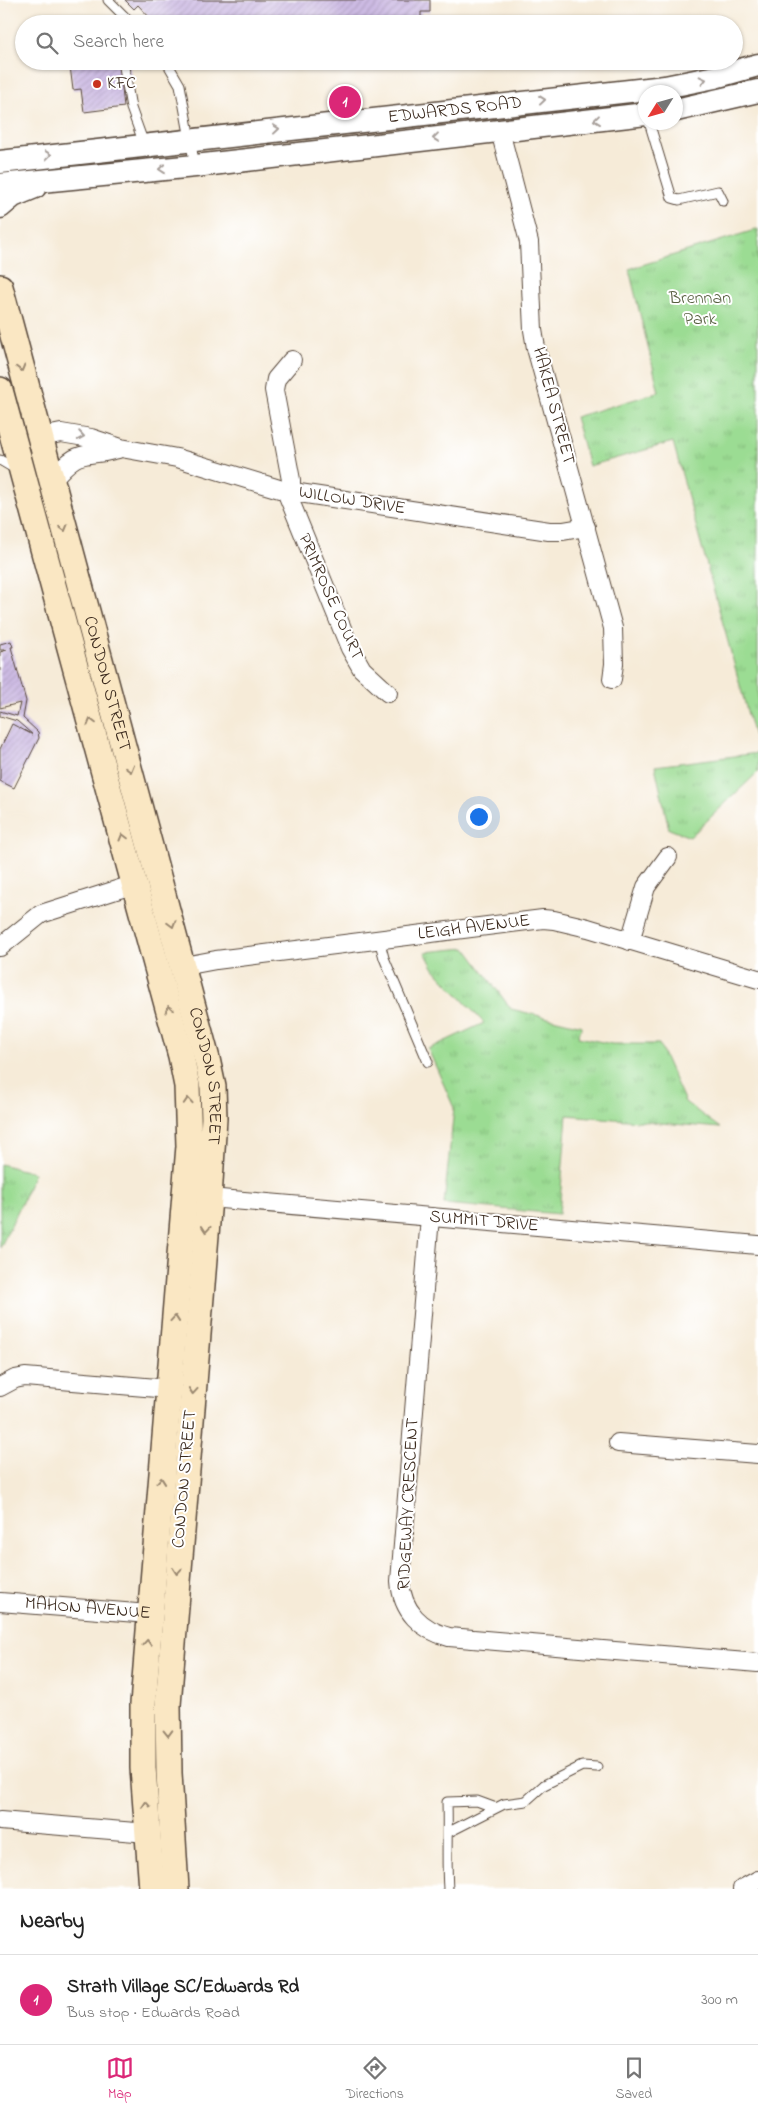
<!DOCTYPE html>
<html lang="en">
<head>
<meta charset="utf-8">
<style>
	body { margin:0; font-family:"Indie Flower",sans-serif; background:#f2f2f2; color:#222 }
	.compass { position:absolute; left:638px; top:85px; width:45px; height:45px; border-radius:50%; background:#fff; box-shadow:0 1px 4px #0004; rotate:233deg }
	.you { position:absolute; left:478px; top:816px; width:18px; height:18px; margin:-12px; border:4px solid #fff; border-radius:50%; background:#1a73e8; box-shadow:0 0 0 8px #1a73e833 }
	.badge { display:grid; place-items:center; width:32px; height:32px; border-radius:50%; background:#db2777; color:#fff; font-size:16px; font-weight:700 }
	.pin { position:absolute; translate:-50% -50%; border:2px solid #fff; box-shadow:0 1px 5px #0006 }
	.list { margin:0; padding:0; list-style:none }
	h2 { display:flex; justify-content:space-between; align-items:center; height:65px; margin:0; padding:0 20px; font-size:21px }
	h2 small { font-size:16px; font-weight:400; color:#767676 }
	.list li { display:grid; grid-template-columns:32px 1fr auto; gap:15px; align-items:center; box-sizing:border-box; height:90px; padding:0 20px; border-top:1px solid #e0e0e0 }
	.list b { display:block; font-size:19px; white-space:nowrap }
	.list p { margin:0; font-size:16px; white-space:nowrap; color:#767676 }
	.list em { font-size:16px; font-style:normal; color:#767676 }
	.icon { flex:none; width:28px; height:28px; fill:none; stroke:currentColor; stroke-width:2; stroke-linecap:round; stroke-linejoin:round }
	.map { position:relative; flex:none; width:758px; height:1889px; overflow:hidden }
	.search { position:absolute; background:#fff; box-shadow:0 1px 4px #0004; left:15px; right:15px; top:15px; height:55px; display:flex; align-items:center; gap:12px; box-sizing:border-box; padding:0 18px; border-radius:28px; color:#767676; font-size:19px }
	.sheet { height:155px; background:#fff }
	nav { display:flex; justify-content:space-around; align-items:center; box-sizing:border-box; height:70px; border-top:1px solid #e0e0e0; background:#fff; font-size:14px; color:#767676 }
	nav a { display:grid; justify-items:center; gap:2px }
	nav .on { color:#db2777 }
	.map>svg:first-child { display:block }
	.grass { fill:url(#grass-tufts); stroke:#6b8358 }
	.building { fill:url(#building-hatch) }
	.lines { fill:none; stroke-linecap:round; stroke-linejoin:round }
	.service-casing { stroke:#57473a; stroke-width:11 }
	.minor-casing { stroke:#57473a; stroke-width:20 }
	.tertiary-casing { stroke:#57473a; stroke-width:25 }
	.secondary-casing { stroke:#57473a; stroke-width:28 }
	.service { stroke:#fff; stroke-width:9 }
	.minor { stroke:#fff; stroke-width:18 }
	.tertiary { stroke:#fff; stroke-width:22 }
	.secondary { stroke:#fae7c3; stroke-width:25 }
	.oneway { stroke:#a79f9a }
	.oneway2 { stroke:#9a8870 }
	.poi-dot { fill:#c8321e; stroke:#fff; stroke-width:2 }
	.labels { text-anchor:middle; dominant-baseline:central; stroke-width:4; stroke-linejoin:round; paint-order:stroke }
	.poi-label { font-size:18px; fill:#3b2a1e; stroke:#fff; text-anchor:start }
	.street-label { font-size:18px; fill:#3b2a1e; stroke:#fff }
	.park-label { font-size:18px; fill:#585f41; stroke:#fff }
</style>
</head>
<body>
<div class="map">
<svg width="758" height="1889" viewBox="0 0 758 1889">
	<defs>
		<pattern id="grass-tufts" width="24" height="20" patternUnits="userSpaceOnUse" patternTransform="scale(1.25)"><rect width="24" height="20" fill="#9bdc93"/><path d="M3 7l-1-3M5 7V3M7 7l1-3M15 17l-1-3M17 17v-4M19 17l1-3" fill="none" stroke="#86bd7e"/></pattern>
		<pattern id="building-hatch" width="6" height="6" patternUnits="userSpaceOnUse" patternTransform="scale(1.25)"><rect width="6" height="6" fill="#cdbbe4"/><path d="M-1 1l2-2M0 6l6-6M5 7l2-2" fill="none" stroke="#b1a1c3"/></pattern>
	</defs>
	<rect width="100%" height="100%" fill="#fff"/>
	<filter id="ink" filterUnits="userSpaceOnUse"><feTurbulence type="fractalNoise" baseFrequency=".02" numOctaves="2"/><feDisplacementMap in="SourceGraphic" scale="10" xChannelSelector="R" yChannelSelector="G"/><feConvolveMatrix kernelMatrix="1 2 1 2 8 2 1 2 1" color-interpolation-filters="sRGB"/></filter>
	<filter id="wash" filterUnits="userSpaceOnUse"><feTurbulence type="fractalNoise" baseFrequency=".0096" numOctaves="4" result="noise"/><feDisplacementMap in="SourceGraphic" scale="20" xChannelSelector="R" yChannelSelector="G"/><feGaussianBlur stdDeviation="1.12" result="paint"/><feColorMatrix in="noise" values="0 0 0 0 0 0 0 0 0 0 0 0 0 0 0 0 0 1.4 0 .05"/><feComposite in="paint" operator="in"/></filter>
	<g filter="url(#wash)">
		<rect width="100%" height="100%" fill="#f6ebd8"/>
		<path class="grass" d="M758,229V751L673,442L589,466L575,417L659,392L629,269Z
			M758,753V772L690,837L669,829L655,766Z
			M466,948L511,1009L582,1026L578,1037L612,1044H659L685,1102L720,1128L567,1115L559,1214L444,1204L454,1108L428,1049L484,1023L434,969L425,952Z
			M0,1164L34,1173L23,1200L0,1248Z"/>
		<g id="blocks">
			<path class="building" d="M125,0H430V12H421V24H168V20H152L138,5L134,9Z
				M87,61H117L118,64L129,63L131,78L121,79L124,107L84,112L81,89L73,90L70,66L82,64Z
				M11,641L13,647H11L26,701L23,718L38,732L39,738L14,788L0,781V749L12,724L33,735L17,721L0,716V711L17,716L20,703L0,708V652L7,650H0V644Z"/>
		</g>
	</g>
	<g filter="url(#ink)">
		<use href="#blocks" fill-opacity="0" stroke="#57473a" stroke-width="1"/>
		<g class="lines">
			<g class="service-casing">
				<path id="service" d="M108,0L132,24
					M123,61L131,108L144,144
					M166,61L180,85L195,166
					M649,122L672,198L679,200L718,191L723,201
					M0,460L17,470
					M379,939L384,958L428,1062
					M449,1832L504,1804L526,1801L544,1785L582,1766L597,1767
					M448,1889C446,1860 448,1831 447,1802L477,1801L496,1808"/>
			</g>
			<g class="minor-casing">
				<g id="minor">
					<path d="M500,131L529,242L533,330L536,348L613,628L614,664L612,679"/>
					<path d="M40,441L46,436L61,433L91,438L121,448L177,458L286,491L549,531H563L586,527"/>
					<path d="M51,481C81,446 80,459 118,449"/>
					<path d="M286,491L350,648L362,669L388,693"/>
					<path d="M291,492V480L274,390L276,379L292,360"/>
					<path d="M630,941L646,887L668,857"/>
					<path d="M0,947L41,914L135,884"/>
					<path d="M184,966L216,960L543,919L554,920L588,928L758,979"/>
					<path d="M209,1198L758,1245"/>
					<path d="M430,1217L400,1581C402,1611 421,1630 449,1637L758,1663"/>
					<path d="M0,1387L15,1379L25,1377L169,1389"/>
					<path d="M618,1443L758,1454"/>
					<path id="s1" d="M0,1602L149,1614"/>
					<path d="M0,1821L148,1833"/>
					<path d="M742,1889L758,1880"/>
				</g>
			</g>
			<g class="tertiary-casing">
				<g id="tertiary">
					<path d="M676,110L758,91"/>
					<path id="s2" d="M0,162L665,87L715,77L758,65"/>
					<path d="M0,185L195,166L646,114"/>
					<path d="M0,207L13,196L35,187"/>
				</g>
			</g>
			<g class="secondary-casing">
				<g id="secondary">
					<path id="s3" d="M0,287L207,1059L213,1087L214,1118L209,1198L168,1705L169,1773L176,1889"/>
					<path d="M0,390L181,1056L187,1086L189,1146L143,1704V1768L152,1889"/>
				</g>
			</g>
			<use href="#service" class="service"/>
			<use href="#minor" class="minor"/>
			<use href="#tertiary" class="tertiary"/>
			<use href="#secondary" class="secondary"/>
		</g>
		<defs><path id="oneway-chevron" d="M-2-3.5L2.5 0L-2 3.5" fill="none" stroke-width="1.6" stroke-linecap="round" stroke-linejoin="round" transform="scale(1.25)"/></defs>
		<g class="oneway">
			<use href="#oneway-chevron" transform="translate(703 80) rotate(-13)"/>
			<use href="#oneway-chevron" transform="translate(542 100) rotate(-6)"/>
			<use href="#oneway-chevron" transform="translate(597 120) rotate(173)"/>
			<use href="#oneway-chevron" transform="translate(276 129) rotate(-6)"/>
			<use href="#oneway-chevron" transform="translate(436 138) rotate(173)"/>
			<use href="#oneway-chevron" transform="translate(48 155) rotate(-7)"/>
			<use href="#oneway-chevron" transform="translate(162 169) rotate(175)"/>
			<use href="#oneway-chevron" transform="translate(81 436) rotate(9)"/>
		</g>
		<g class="oneway2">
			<use href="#oneway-chevron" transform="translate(21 368) rotate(75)"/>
			<use href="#oneway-chevron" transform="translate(64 528) rotate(75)"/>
			<use href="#oneway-chevron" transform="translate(91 722) rotate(-105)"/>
			<use href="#oneway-chevron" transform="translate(130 769) rotate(75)"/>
			<use href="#oneway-chevron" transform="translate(123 837) rotate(-105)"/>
			<use href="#oneway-chevron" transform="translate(172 924) rotate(74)"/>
			<use href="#oneway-chevron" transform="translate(169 1009) rotate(-105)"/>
			<use href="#oneway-chevron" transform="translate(188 1101) rotate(-94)"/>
			<use href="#oneway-chevron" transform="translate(206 1229) rotate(95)"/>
			<use href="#oneway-chevron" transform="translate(175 1319) rotate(-85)"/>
			<use href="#oneway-chevron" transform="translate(193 1391) rotate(95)"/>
			<use href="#oneway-chevron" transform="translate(161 1481) rotate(-85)"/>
			<use href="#oneway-chevron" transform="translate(177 1571) rotate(95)"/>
			<use href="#oneway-chevron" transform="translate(147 1643) rotate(-86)"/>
			<use href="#oneway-chevron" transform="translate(168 1733) rotate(89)"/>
			<use href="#oneway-chevron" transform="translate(146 1805) rotate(-94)"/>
		</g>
	</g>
	<circle class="poi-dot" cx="97" cy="84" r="5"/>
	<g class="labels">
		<g class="poi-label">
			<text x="107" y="84">KFC</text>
		</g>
		<g class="street-label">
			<text stroke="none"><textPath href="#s2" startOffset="458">EDWARDS ROAD</textPath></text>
			<text transform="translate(553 406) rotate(75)">HAKEA STREET</text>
			<text transform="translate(352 501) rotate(9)">WILLOW DRIVE</text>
			<text transform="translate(330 597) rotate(66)">PRIMROSE COURT</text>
			<text stroke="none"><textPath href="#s3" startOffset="411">CONDON STREET</textPath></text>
			<text transform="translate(474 928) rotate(-7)">LEIGH AVENUE</text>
			<text stroke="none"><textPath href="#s3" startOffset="816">CONDON STREET</textPath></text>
			<text transform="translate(484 1222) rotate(5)">SUMMIT DRIVE</text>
			<text transform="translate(185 1479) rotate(-85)">CONDON STREET</text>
			<text transform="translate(409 1504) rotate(-87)">RIDGEWAY CRESCENT</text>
			<text stroke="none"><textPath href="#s1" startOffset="88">MAHON AVENUE</textPath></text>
		</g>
		<g class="park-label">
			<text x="700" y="299">Brennan<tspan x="700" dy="21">Park</tspan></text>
		</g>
	</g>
</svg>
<svg class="compass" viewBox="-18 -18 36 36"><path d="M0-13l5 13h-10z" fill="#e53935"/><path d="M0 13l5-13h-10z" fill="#767676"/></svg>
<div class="you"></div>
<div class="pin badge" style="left:345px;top:102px">1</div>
<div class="search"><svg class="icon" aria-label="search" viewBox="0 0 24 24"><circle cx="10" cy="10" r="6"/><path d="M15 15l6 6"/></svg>Search here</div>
</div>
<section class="sheet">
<h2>Nearby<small></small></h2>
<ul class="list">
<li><span class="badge">1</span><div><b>Strath Village SC/Edwards Rd</b><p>Bus stop · Edwards Road</p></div><em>300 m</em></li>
</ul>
</section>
<nav>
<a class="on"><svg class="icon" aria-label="map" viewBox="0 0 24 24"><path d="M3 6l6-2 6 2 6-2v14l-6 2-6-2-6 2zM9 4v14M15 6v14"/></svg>Map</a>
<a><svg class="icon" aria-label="directions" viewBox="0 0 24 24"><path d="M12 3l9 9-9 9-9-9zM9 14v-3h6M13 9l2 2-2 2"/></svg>Directions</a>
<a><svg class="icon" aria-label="saved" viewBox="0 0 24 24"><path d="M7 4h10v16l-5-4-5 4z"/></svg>Saved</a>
</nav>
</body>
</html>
